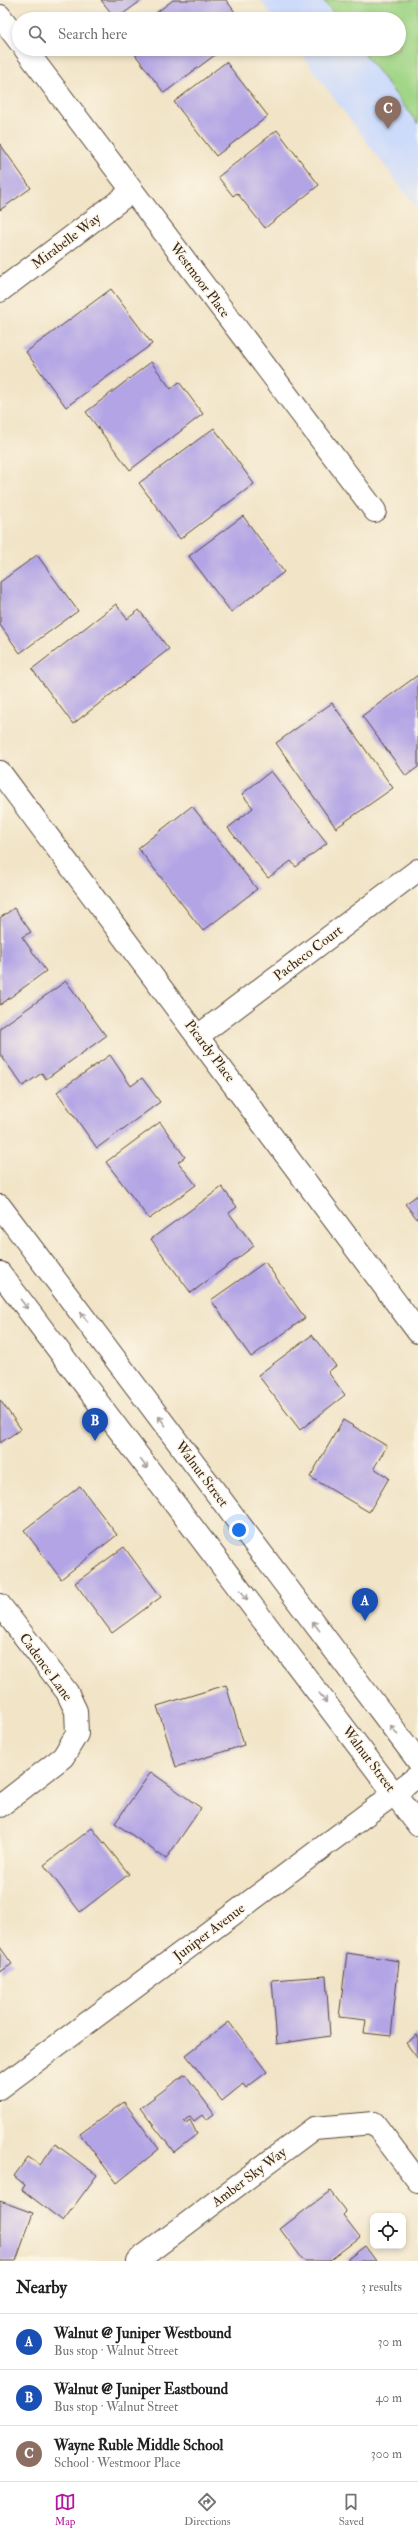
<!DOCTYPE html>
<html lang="en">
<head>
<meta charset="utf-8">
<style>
	body { margin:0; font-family:"IM FELL Double Pica",serif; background:#f6f6f6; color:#202124 }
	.controls { position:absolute; right:12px; bottom:12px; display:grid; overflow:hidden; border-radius:8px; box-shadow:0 2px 6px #0003 }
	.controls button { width:36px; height:36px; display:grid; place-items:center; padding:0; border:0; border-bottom:1px solid #e0e0e0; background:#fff; color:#202124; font:20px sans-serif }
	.you { position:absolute; left:239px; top:1530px; width:14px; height:14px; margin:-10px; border:3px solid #fff; border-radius:50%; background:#1a73e8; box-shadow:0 0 0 6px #1a73e833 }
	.badge { display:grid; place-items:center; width:26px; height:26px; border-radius:50%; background:#b5179e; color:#fff; font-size:13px; font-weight:700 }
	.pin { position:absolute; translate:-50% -33px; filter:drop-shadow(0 1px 2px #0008) }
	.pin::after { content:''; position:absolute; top:21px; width:14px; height:12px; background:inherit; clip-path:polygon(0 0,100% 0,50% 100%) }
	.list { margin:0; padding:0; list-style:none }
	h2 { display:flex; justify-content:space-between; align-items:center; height:52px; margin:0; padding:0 16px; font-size:17px }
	h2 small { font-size:13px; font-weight:400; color:#757577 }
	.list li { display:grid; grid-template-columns:26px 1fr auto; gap:12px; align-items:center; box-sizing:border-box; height:56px; padding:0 16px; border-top:1px solid #e0e0e0 }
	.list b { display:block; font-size:15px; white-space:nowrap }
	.list p { margin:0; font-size:13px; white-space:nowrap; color:#757577 }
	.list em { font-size:13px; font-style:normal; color:#757577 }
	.icon { flex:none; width:22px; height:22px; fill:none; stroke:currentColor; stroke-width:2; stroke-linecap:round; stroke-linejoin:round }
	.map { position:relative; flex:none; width:418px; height:2261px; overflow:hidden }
	.search { position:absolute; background:#fff; box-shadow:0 2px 6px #0003; left:12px; right:12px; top:12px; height:44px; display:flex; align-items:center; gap:10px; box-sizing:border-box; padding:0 14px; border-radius:22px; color:#757577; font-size:15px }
	.sheet { height:220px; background:#fff }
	nav { display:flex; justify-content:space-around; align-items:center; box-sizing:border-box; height:56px; border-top:1px solid #e0e0e0; background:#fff; font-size:11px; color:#757577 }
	nav a { display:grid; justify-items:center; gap:2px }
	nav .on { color:#b5179e }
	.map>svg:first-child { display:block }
	.built { fill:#cddbfa }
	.green { fill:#a1d687; stroke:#6e8052 }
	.building { fill:#b2a4e5 }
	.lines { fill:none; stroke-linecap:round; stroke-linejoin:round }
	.minor-casing { stroke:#564637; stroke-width:24 }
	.tertiary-casing { stroke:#564637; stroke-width:24 }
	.minor { stroke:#fff; stroke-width:22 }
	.tertiary { stroke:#fff; stroke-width:22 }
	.oneway { stroke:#a79f9a }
	.labels { text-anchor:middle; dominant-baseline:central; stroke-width:3; stroke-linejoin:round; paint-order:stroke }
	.street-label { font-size:14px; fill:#3b2a1e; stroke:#fcf5e5 }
</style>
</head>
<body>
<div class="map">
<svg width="418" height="2261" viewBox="0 0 418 2261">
	<rect width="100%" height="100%" fill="#fcf5e5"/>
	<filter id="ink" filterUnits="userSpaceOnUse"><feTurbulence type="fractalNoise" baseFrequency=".025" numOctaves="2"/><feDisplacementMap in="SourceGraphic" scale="8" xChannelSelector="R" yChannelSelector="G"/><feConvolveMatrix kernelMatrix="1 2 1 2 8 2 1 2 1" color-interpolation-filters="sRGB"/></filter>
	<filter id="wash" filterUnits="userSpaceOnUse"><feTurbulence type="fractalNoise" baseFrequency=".012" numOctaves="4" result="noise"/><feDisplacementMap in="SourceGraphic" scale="16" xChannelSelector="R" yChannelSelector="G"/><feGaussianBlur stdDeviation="0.9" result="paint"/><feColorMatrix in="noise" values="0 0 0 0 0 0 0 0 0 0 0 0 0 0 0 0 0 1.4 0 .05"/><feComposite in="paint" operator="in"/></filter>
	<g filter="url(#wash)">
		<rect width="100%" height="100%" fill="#f1e4c7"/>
		<path class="built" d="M260,0H418V210L297,49H399V19H275Z"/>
		<path class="green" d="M323,0H418V124L361,49H399V19H338Z"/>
		<g id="blocks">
			<path class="building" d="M101,0H142L116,19Z
				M173,0H226L240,19H148Z
				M131,49H223L164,93Z
				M226,62L268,116L216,156L174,102Z
				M277,130L319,185L265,228L237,193L233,196L218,177Z
				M0,144L31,188L0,210Z
				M111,289L152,344L66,407L26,352Z
				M151,362L171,389L179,382L203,414L130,470L86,412Z
				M214,428L254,484L180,539L139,483Z
				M243,516L284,572L231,612L189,556Z
				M37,555L78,611L20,653L0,625V582Z
				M116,604L127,619L139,610L169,649L73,724L32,669Z
				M418,675V767L406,776L362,716Z
				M332,703L393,788L336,828L276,743Z
				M271,771L327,843L296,867L291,861L268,878L228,828L253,808L242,794Z
				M192,806L257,889L203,931L138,848Z
				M14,908L31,932L22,937L46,971L0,1005V918Z
				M66,981L106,1036L46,1079L42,1073L23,1086L0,1054V1028Z
				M110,1055L131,1086L142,1078L160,1102L97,1148L57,1092Z
				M160,1122L185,1157L178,1162L196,1185L149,1219L106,1162Z
				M222,1187L237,1207L229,1213L254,1246L191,1293L151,1239Z
				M418,1195V1220L405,1204Z
				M265,1262L305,1318L251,1357L211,1300Z
				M312,1335L336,1366L328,1372L345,1395L300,1430L258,1375Z
				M0,1400L21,1429L0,1443Z
				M343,1420L387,1446L374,1468L389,1478L369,1512L310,1477Z
				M80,1486L117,1535L61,1579L24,1530Z
				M124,1547L161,1597L112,1633L75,1583Z
				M226,1685L244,1745L176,1767L157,1706Z
				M151,1772L201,1808L166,1859L115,1823Z
				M92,1828L129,1874L80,1912L44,1865Z
				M0,1947L12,1964L0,1972Z
				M347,1953L399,1961L391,2036L364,2033L366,2020L339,2017Z
				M326,1976L330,2036L277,2044L272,1980Z
				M229,2022L267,2072L246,2088L243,2084L222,2101L186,2055Z
				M417,2035L418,2036V2059L406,2043Z
				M185,2074L214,2114L206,2120L202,2115L194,2121L190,2116L184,2121L186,2123L190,2120L197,2134L174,2152L140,2108Z
				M124,2102L159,2149L117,2183L80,2134Z
				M55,2144L97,2175L63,2221L22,2190L25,2185L14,2176L28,2157L40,2165Z
				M330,2191L346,2212L343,2215L360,2237L329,2261H304L280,2229Z
				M0,2201L33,2213L16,2261H0Z
				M365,2246L376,2261H345Z"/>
		</g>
	</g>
	<g filter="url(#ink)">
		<use href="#blocks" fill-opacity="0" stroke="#564637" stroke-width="1"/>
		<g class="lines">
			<g class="minor-casing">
				<path id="minor" d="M0,16L19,41
					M25,49L375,511
					M0,291L132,191
					M0,772L418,1332
					M198,1036L418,870
					M0,1605L67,1692L76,1711L77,1734L63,1757L0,1806
					M137,2261L314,2128L374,2123L418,2181"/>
			</g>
			<g class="tertiary-casing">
				<path id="tertiary" d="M0,1206L418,1761
					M0,1273L418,1825
					M0,2088L418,1776"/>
			</g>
			<use href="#minor" class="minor"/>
			<use href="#tertiary" class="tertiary"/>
		</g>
		<defs><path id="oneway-shaft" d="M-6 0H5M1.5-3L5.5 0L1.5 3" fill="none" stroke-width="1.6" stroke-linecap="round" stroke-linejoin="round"/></defs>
		<g class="oneway">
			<use href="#oneway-shaft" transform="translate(24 1304) rotate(53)"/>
			<use href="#oneway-shaft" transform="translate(84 1317) rotate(-127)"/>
			<use href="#oneway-shaft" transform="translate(162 1421) rotate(-127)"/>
			<use href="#oneway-shaft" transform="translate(144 1464) rotate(53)"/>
			<use href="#oneway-shaft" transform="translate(244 1595) rotate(53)"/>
			<use href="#oneway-shaft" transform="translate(316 1626) rotate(-127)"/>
			<use href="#oneway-shaft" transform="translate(323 1698) rotate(53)"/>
			<use href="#oneway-shaft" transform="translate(394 1730) rotate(-127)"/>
		</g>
	</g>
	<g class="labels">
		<g class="street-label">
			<text transform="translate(66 241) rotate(-37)">Mirabelle Way</text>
			<text transform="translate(200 280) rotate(53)">Westmoor Place</text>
			<text transform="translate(308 953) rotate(-37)">Pacheco Court</text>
			<text transform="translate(210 1051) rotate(53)">Picardy Place</text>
			<text transform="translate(202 1474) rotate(53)">Walnut Street</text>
			<text transform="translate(46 1667) rotate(54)">Cadence Lane</text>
			<text transform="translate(369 1759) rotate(53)">Walnut Street</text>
			<text transform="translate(209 1932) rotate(-37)">Juniper Avenue</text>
			<text transform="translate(249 2177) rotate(-37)">Amber Sky Way</text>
		</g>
	</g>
</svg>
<div class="controls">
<button><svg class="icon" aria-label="locate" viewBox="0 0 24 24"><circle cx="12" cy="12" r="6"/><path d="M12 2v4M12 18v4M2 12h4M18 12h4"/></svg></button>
</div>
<div class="you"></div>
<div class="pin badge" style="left:365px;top:1621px;background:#1a4fb4">A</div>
<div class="pin badge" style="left:95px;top:1441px;background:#1a4fb4">B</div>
<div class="pin badge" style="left:388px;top:129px;background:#8d6e63">C</div>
<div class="search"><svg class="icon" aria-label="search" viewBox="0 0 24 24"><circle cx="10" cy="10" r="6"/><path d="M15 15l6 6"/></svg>Search here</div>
</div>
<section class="sheet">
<h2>Nearby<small>3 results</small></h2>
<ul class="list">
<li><span class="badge" style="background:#1a4fb4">A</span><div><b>Walnut @ Juniper Westbound</b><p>Bus stop · Walnut Street</p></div><em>30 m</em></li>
<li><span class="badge" style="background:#1a4fb4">B</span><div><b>Walnut @ Juniper Eastbound</b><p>Bus stop · Walnut Street</p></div><em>40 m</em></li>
<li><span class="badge" style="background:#8d6e63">C</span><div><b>Wayne Ruble Middle School</b><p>School · Westmoor Place</p></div><em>300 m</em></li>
</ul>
</section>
<nav>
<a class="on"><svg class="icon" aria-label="map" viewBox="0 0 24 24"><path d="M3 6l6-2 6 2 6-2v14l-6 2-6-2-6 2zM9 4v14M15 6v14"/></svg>Map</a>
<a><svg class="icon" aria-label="directions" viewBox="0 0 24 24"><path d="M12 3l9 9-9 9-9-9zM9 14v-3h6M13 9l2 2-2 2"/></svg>Directions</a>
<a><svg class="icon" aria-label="saved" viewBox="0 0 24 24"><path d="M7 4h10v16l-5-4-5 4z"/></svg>Saved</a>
</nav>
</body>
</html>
